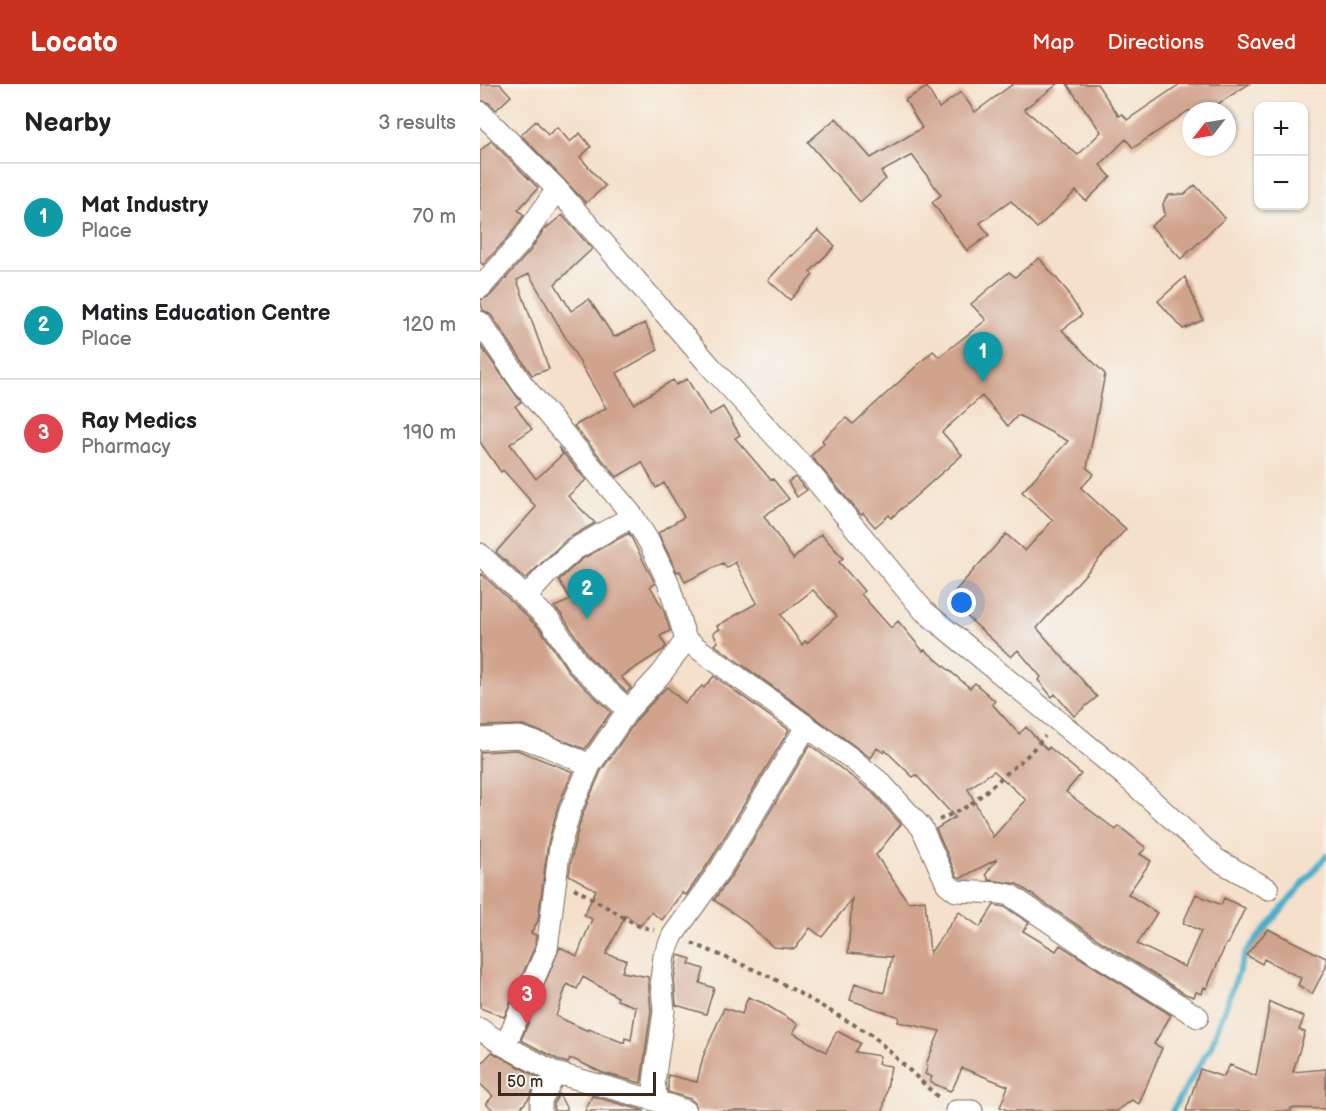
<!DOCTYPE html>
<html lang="en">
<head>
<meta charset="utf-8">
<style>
	body { margin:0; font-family:"Balsamiq Sans",sans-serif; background:#f2f2f2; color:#202124 }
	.controls { position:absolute; right:18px; top:18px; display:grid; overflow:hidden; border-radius:12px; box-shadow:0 2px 4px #0004 }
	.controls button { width:54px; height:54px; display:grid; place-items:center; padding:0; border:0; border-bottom:2px solid #e0e0e0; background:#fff; color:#202124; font:30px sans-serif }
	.compass { position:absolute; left:702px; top:18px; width:54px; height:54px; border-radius:50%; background:#fff; box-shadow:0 2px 4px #0004; rotate:239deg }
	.scale { position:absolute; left:18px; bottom:15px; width:158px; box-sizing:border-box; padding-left:6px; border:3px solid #3b2a1e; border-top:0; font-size:16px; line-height:21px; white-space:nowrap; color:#3b2a1e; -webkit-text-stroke:4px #f6f6f2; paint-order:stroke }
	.you { position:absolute; left:482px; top:519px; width:21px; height:21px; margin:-15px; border:4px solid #fff; border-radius:50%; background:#1a73e8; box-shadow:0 0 0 9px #1a73e833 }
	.badge { display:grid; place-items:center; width:39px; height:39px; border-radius:50%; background:#c8321e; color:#fff; font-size:20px; font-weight:700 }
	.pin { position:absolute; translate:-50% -50px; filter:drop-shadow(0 2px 3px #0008) }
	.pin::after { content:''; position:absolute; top:32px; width:21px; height:18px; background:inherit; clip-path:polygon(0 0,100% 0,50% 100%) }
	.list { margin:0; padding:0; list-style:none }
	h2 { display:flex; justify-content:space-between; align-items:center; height:78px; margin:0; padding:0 24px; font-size:26px }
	h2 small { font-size:20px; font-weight:400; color:#757577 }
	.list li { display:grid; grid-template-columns:39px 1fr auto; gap:18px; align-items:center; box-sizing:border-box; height:108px; padding:0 24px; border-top:2px solid #e0e0e0 }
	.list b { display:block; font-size:22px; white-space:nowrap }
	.list p { margin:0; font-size:20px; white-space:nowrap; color:#757577 }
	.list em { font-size:20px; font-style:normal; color:#757577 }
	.map { position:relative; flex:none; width:846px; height:1027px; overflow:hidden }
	header { display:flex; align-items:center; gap:36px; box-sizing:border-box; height:84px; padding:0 30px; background:#c8321e; color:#fff }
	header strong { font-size:28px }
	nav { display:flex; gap:33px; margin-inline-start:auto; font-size:21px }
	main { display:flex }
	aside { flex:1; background:#fff }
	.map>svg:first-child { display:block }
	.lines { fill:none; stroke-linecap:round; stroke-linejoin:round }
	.stream { stroke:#4aafc9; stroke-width:6 }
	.building { fill:#d0a38c; fill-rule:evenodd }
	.minor-casing { stroke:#7c6a5b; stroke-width:23 }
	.path { stroke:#7c6a5b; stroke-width:4; stroke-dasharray:4.5 4.5; stroke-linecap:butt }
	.minor { stroke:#fff; stroke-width:21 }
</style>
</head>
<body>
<header>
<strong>Locato</strong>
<nav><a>Map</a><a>Directions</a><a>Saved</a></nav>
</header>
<main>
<aside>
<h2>Nearby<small>3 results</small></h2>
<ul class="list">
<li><span class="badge" style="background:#0f9aa8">1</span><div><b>Mat Industry</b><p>Place</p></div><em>70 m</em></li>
<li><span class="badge" style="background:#0f9aa8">2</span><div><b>Matins Education Centre</b><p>Place</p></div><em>120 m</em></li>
<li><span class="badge" style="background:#e0444e">3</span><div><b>Ray Medics</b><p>Pharmacy</p></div><em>190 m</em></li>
</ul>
</aside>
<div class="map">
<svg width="846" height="1027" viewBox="0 0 846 1027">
	<rect width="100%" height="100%" fill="#f6f6f2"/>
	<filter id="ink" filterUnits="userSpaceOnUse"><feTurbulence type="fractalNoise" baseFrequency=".0167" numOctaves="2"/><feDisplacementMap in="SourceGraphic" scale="12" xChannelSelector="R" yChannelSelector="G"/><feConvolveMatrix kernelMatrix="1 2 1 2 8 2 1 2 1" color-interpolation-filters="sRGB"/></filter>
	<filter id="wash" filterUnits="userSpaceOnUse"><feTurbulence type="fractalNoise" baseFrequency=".008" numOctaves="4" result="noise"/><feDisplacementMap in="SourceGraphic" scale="24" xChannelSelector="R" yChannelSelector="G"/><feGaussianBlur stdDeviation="1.35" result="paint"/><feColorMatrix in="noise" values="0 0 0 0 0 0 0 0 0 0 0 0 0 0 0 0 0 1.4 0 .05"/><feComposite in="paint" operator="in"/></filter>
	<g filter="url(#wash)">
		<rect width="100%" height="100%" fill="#f5e1cb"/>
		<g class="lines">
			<path class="stream" d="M692,1027L731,962L766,868L846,772"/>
		</g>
		<g id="blocks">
			<path class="building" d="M0,0H20L31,12L16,26L9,19L0,16Z
				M533,0H578L544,25L598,71L621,48L587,0H617L639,32L643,30L647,36L700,0H769L727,27H708L653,64L646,55L620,81L631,93L606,117L596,107L557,144L531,117L500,139L509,151L487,167L452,118L461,111L432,71L401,88L406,95L380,118L328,58L356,34L391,74L442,44L425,16L447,3L459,24L481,8L495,28Z
				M56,37L68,51L77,43L90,58L100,49L111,63L100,73L125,102L106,119L41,51Z
				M11,57L58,104L38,126L44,131L30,151L3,181L0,178V67Z
				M715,101L745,134L701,175L671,142L685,131L683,120L686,114L689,111L705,110Z
				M82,131L112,165L75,200L91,227L109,215L134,253L165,239L178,266L137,289L154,320L193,296L196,301L207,295L229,331L243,323L260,351L255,354L291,396L293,395L309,415L284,432L313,475L341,450L363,474L359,478L384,507L381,510L411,544L418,537L443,567L445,566L490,604L495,599L515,617L512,620L539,650L546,643L567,666L569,663L601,690L586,708L636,746L639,742L666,764L660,770L671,777L648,810L677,829L657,860L705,883L721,847L703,839L716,810L741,821L744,814L765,824L748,860H746L727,904L724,903L722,910L716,908L714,913L705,910L622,858L537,800L509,796L506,790L517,775L481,794L477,792L456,745L475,733L436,691L433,693L405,666L404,669L397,664L391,674L235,561L238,558L233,549L240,545L237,542L277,519L255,478L247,484L243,479L205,498L200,487L197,488L178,449L204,433L184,399L176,404L162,378L137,393L94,342L126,324L49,190L37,196L69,285L52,291L11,231L3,226L0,216L10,212L50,167L63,147ZM333,506L357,532L327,559L325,557L322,561L301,531ZM514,687L546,716L513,753L488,705Z
				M338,146L355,162L330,188L333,191L310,216L288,196L311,171L312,172Z
				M559,174L589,209L588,210L602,231L582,246L625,290L607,384L614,390L601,404L646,445L557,544L617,613L594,632L575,610L572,613L558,596L561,593L538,566L531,573L468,515L526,450L545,467L573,436L542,408L588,357L538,331L528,342L502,312L462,348L482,371L411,434L409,431L395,443L383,429L381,431L331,372L344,359L342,356L366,334L373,340L453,267L459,273L506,236L491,220L529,188L535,193Z
				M705,193L723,236L703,245L678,217Z
				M0,261L41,318L35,322L52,345L30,360L56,395L83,370L78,363L106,396L88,412L115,439L87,455L45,495L16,468L56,423L23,386L21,388L0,358Z
				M315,393L327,406L317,413L308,398Z
				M149,449L175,500L170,502L183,525L190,547L180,552L186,562L183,566L141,593L151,604L147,608L109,573L82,531L74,523L91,516L79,496L102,475Z
				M2,490L61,546L90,590L131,628L105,665L43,641L0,642V493Z
				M234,592L309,646L230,777L206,811L202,809L182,836L171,828L160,842L146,831L126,870L146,876L142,888L168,893L171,927L161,999L123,989L93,975H90L88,979L81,977L41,956L80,863L97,872L112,835L104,831L116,806L89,791L93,765L102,731L121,687L158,634L179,611L187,603L205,619L222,602L224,604ZM103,893L138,913L137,916L156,923L151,956L145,954L144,959L109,945L108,947L76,932L87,900L97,905Z
				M330,661L392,708L421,740L396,771L428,818L445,816L450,869L479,828L500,843L514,821L525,823L549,839L543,847L576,867L580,861L691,931L674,960L682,964L659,1020L652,1016L637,1027H530L520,1023L528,1002L482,984L473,1004L470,1007L450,998L452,993L445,990L448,982L446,980L460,947L418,938L419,933L370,916L375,899L404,909L412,873L368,869L372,815L342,853L330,844L315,865L293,863L262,835L234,816L252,791Z
				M37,666L93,688L78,722L68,759L58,837L51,849L56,851L55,862L24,933L0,924V668Z
				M788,845L846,874V883L832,910L818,901L821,894L784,875L782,880L766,871Z
				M198,871L211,875L209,880L224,885L220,899L234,904L226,930L196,921L194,895Z
				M268,913L283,919L318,940L313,949L346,968L357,947L380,959L375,968L400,972L398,980L411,982L403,1027H217L215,1019L210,1015L188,1008V991L217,998L223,973L244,924L262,930Z
				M790,918L824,933L819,946L825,948L813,988L846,985V1025L811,1024V1027H706L720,985L743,993L750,981L776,992Z
				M12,968L59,994L49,1014L38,1027H15L6,1020L13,1012L0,1000V981Z
				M79,1010L88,1027H74V1019Z
				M112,1012L165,1027H105Z"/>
		</g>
	</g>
	<g filter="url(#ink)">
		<use href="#blocks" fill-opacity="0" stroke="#7c6a5b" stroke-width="1.5"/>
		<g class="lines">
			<g class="minor-casing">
				<path id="minor" d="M0,28L77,105L231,283L333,393L444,527L644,691L736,775L788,805
					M0,204L40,159L77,105
					M0,238L43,301L153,432L169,458L188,498L206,556L182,589L148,626L110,681L90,727L80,762L67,865L25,962
					M0,470L71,538L99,581L148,626
					M46,513L68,489L95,465L153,432
					M206,556L372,675L401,699L442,744L467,800L476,807L520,809L530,811L615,869L718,933
					M0,655L39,653L66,662L110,681
					M0,945L25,962L76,989L177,1017L205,1027
					M177,1017L174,998L184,927L181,895L184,872L193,851L241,784L326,643
					M61,1027V1016L76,989
					M476,1027H492"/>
			</g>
			<path class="path" d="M459,736L490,721L548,671L565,652
				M94,804L159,842L174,846
				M212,859L291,893L392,951L460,1015"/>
			<use href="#minor" class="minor"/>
		</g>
	</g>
</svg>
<div class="controls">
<button>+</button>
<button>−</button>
</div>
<svg class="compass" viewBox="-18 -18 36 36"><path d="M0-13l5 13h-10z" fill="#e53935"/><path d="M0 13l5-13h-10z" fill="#757577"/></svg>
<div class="scale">50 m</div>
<div class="you"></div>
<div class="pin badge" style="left:503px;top:298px;background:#0f9aa8">1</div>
<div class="pin badge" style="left:107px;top:535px;background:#0f9aa8">2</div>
<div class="pin badge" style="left:47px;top:941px;background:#e0444e">3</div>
</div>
</main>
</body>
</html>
